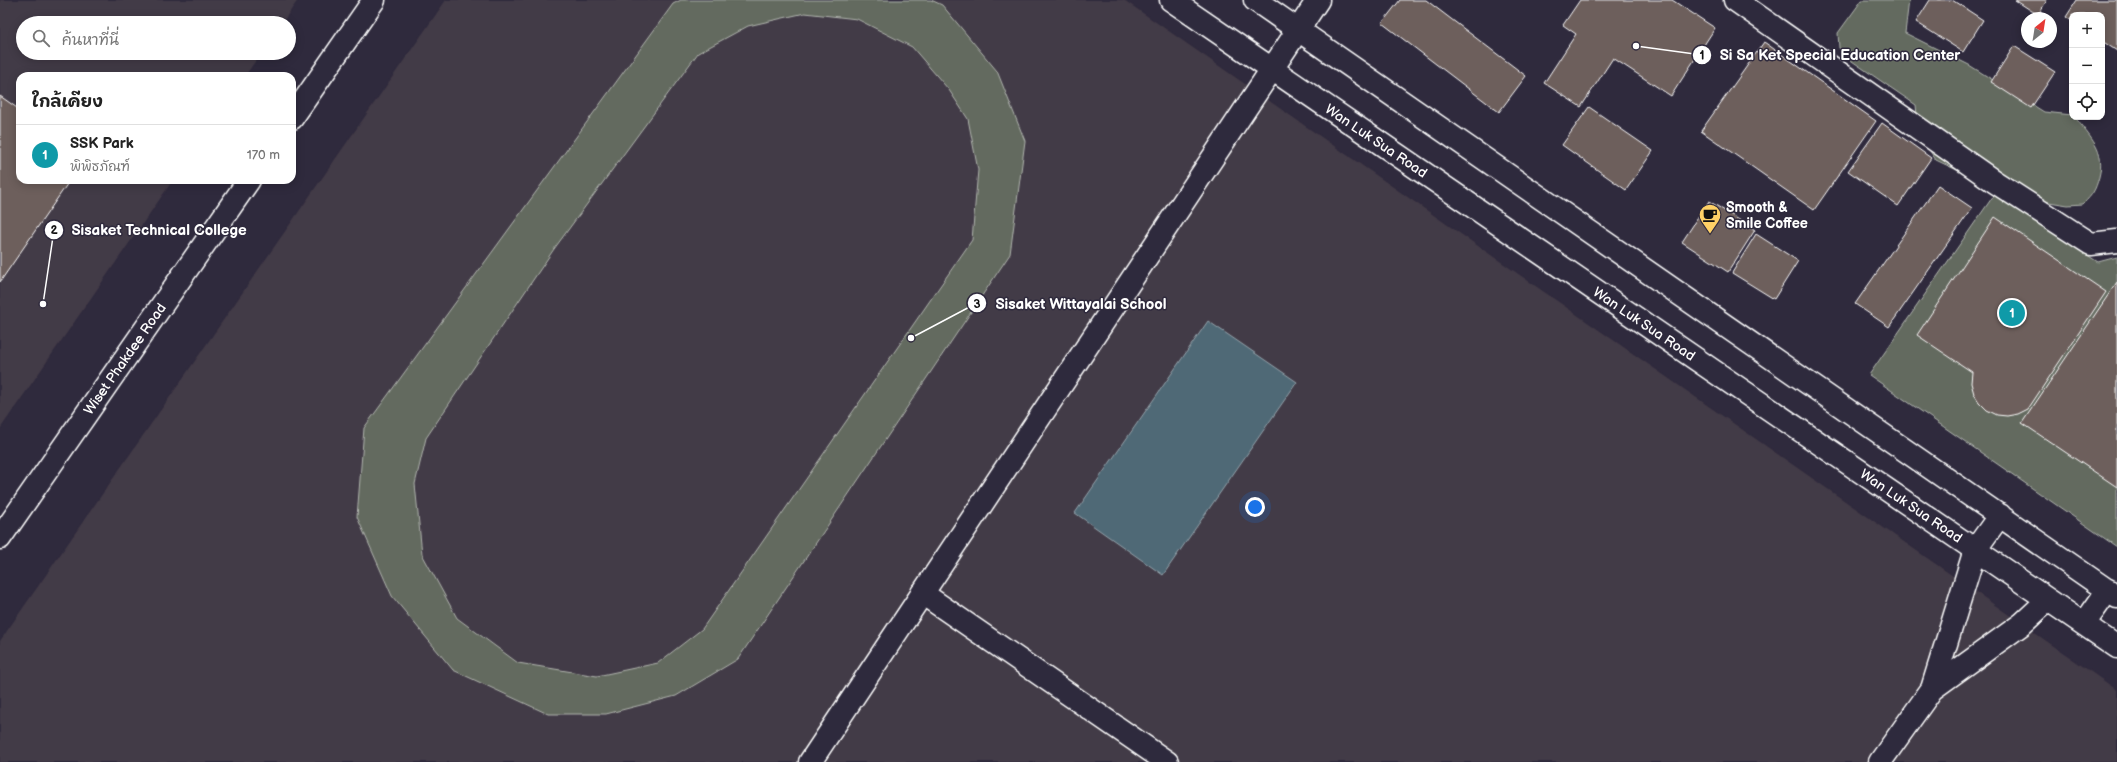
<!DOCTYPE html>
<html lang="th">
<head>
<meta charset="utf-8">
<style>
	body { margin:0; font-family:"Balsamiq Sans","Playpen Sans Thai",sans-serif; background:#f6f6f6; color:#222 }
	.controls { position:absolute; right:12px; top:12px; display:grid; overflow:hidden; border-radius:8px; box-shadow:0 2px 10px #0003 }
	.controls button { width:36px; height:36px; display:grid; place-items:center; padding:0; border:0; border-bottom:1px solid #e0e0e0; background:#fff; color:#222; font:20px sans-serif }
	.compass { position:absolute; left:2021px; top:12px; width:36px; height:36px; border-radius:50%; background:#fff; box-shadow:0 2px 10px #0003; rotate:30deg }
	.you { position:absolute; left:1255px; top:507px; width:14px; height:14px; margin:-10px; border:3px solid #fff; border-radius:50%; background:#1a73e8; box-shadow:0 0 0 6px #1a73e833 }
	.badge { display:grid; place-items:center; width:26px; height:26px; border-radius:50%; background:#0b8043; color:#fff; font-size:13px; font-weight:700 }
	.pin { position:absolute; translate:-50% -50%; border:2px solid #fff; box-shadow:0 1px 4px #0006 }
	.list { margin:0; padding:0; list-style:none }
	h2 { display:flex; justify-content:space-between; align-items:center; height:52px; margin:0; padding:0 16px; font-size:17px }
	h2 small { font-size:13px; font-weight:400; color:#767676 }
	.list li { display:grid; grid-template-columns:26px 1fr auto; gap:12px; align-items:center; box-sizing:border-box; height:60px; padding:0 16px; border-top:1px solid #e0e0e0 }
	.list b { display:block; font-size:15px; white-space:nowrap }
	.list p { margin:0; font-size:13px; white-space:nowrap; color:#767676 }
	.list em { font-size:13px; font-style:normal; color:#767676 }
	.icon { flex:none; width:22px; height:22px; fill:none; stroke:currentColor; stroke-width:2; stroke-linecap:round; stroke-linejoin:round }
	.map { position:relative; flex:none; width:2117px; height:762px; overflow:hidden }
	.search { position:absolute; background:#fff; box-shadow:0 2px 10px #0003; left:16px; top:16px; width:280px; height:44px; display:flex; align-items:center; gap:10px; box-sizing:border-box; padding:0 14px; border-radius:22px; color:#767676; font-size:15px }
	.panel { position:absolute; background:#fff; box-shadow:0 2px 10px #0003; left:16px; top:72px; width:280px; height:112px; border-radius:12px }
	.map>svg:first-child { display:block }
	.built { fill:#423a46 }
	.green { fill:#636b5f; stroke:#b1b5af; fill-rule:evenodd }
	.water { fill:#4f6976; stroke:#95a5ad }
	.building { fill:#6d5e5b; stroke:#fff }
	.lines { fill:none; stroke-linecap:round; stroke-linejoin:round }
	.minor-casing { stroke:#fff; stroke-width:25 }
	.minor { stroke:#2f2a3d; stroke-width:22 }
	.labels { text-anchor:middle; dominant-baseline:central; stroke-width:3; stroke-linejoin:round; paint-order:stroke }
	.street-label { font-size:14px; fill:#fff; stroke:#2f2a3d }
	.poi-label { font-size:14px; font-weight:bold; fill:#fff; stroke:#2f2a3d; text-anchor:start }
	.leader { fill:none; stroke:#fff; stroke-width:1.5 }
	.callout-dot { fill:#fff; stroke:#2f2a3d; stroke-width:1.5 }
	.mark-label { font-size:12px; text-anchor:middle; font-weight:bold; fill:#111 }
	.callout-label { font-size:15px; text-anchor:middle; font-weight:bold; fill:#fff; stroke:#2f2a3d; stroke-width:3; stroke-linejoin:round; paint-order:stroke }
</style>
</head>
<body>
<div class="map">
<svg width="2117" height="762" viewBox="0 0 2117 762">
	<rect width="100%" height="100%" fill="#2f2a3d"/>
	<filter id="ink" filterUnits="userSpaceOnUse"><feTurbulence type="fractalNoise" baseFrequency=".025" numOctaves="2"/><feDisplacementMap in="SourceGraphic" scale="8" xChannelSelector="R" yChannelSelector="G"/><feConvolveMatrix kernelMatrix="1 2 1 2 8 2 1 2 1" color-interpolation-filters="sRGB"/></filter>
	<g filter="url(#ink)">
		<path class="built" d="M0,0H298L282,23H23V53H261L245,76H20V180H173L0,429Z
			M446,0H1124L2117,690V762H0V641Z"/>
		<path class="green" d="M681,0H931L942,5L997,71L1025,141L1010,254L738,659L676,696L606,714H548L453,670L392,596L357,517L364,428L673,4ZM805,13L857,19L912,47L949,90L968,119L978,170L972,240L702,629L658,663L597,676L518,663L457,618L422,554L415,484L426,438L554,249L698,53L748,26Z
			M1862,0H1909L1905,33L1969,65L2044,112L2072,115V117H2075C2090,138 2106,150 2099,177C2095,191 2093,194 2083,204L2068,205L2011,196L1936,160L1919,135L1916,105L1849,59L1839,48L1838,33Z
			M1994,195L2098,262L2117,257V547L1869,375Z"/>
		<path class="water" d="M1208,321L1297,382L1163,575L1075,513Z"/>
		<path class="building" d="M1400,0H1426L1526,76L1499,112L1382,23Z
			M1580,0H1672L1715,28L1671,96L1613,58L1581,107L1544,83L1576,34L1563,25Z
			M1930,0H1952L1983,20L1963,52L1916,22Z
			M2015,0H2047L2038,15Z
			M2077,0H2117V51L2102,41V15H2072V21L2066,17Z
			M1764,42L1876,121L1814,210L1701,131Z
			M2014,46L2055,72L2031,108L1991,82Z
			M0,96L20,110V180H70L0,282Z
			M1589,107L1653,151L1626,190L1562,145Z
			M1882,123L1931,158L1898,206L1848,171Z
			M1938,185L1972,208L1889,327L1855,304Z
			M1709,201L1755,230L1728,272L1682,242Z
			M1995,217L2106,292L2028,409L2018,414L2007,416L1997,415L1987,410L1979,402L1974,394L1971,383L1972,372L1917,335Z
			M1756,234L1798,261L1774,299L1732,273Z
			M2117,282V487L2022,423Z"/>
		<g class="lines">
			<g class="minor-casing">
				<path id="minor" d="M1171,0L2117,647
					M1255,0L2117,597
					M1735,0L1995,182L2091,244L2117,241
					M292,118L374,0
					M0,538L249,180
					M922,593L1167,762
					M2084,624L2108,590
					M1932,689L1975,550L2000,515
					M810,762L1318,0
					M1880,762L1932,689L2022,624L2048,600"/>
			</g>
			<use href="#minor" class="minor"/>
		</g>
	</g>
	<defs>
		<g id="cafe-pin" transform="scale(1.15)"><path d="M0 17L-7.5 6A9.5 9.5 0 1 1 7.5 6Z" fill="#ffd166" stroke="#2f2a3d"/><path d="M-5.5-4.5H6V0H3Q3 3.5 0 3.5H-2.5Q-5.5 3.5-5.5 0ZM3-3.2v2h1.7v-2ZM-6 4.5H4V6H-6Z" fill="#111"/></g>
	</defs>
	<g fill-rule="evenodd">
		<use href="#cafe-pin" x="1710" y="215"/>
	</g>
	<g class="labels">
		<g class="street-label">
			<text transform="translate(1376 141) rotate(34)">Wan Luk Sua Road</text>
			<text transform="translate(1644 324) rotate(34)">Wan Luk Sua Road</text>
			<text transform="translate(125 359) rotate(-55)">Wiset Phakdee Road</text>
			<text transform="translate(1911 506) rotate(34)">Wan Luk Sua Road</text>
		</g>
		<g class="poi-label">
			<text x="1726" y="207">Smooth &amp;<tspan x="1726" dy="16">Smile Coffee</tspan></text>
		</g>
	</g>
	<path class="leader" d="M1636 46L1702 55M43 304L54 230M911 338L977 303"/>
	<g class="callout-dot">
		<circle cx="1636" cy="46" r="4"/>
		<circle cx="43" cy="304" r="4"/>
		<circle cx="911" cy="338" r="4"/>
		<circle cx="1702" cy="55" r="10"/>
		<circle cx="54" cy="230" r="10"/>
		<circle cx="977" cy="303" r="10"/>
	</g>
	<g class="mark-label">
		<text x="1702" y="59">1</text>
		<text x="54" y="234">2</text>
		<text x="977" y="308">3</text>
	</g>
	<g class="callout-label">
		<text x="1840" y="60">Si Sa Ket Special Education Center</text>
		<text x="159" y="235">Sisaket Technical College</text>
		<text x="1081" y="309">Sisaket Wittayalai School</text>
	</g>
</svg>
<div class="controls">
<button>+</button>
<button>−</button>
<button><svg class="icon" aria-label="locate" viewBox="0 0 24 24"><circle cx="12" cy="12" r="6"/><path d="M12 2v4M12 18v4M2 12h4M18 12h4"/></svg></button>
</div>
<svg class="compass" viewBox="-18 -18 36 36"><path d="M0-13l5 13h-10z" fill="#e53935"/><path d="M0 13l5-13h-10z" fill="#767676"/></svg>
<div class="you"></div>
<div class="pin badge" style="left:2012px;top:313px;background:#0f9aa8">1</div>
<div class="search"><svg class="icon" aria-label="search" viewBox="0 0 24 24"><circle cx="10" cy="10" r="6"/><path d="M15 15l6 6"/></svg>ค้นหาที่นี่</div>
<section class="panel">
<h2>ใกล้เคียง<small></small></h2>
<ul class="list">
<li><span class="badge" style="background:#0f9aa8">1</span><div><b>SSK Park</b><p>พิพิธภัณฑ์</p></div><em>170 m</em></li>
</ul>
</section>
</div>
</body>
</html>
